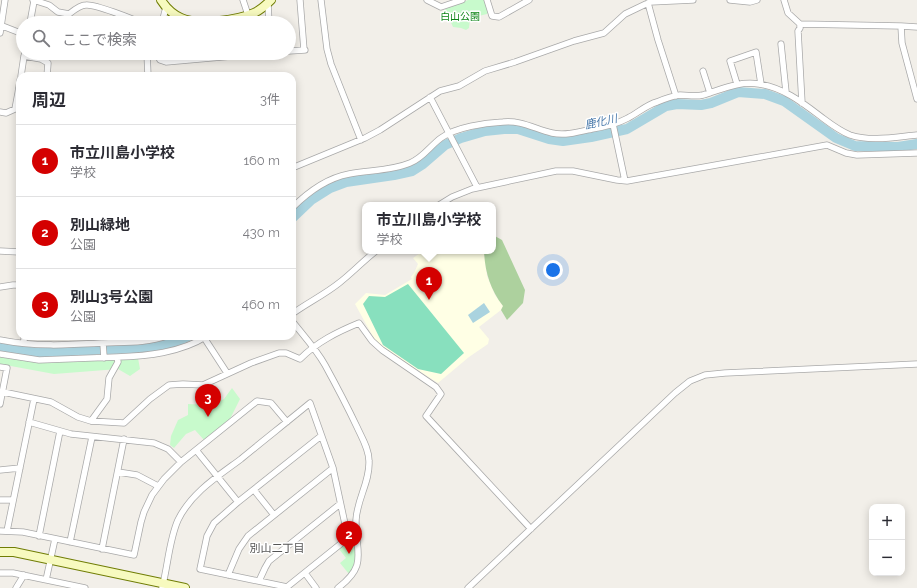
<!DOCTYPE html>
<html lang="ja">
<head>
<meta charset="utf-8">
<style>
	body { margin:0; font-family:Raleway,"Noto Sans JP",sans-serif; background:#f2f2f3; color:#2b2b33 }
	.controls { position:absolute; right:12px; bottom:12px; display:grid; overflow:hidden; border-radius:8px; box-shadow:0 2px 10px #0003 }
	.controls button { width:36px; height:36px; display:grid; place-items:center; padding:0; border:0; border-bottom:1px solid #e1e1e2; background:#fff; color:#2b2b33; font:20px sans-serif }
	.you { position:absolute; left:553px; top:270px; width:14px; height:14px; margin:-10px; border:3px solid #fff; border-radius:50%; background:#1a73e8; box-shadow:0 0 0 6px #1a73e833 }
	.badge { display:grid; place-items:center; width:26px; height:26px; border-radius:50%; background:#d40000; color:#fff; font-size:13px; font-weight:700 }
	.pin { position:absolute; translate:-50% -33px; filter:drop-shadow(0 1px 2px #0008) }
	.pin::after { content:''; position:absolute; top:21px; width:14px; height:12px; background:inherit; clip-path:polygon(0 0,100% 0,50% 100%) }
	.popup { position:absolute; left:362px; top:202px; width:134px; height:52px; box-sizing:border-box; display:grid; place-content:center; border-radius:8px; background:#fff; filter:drop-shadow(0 1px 3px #0005); font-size:13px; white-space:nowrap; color:#7c7c81 }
	.popup b { font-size:15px; color:#2b2b33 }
	.popup::after { content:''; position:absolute; left:50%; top:100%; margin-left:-8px; border:8px solid transparent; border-top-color:#fff }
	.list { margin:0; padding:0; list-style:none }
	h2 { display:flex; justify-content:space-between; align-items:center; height:52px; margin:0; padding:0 16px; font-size:17px }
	h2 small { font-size:13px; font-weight:400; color:#7c7c81 }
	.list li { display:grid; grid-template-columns:26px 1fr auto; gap:12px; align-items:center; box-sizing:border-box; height:72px; padding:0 16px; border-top:1px solid #e1e1e2 }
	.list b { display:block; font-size:15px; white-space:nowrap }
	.list p { margin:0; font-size:13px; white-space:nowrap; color:#7c7c81 }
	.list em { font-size:13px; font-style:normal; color:#7c7c81 }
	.icon { flex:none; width:22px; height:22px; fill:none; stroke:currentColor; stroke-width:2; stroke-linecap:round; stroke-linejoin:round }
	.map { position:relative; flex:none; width:917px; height:588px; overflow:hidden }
	.search { position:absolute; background:#fff; box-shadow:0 2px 10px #0003; left:16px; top:16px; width:280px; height:44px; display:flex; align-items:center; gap:10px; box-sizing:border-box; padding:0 14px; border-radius:22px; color:#7c7c81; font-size:15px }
	.panel { position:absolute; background:#fff; box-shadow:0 2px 10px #0003; left:16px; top:72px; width:280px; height:268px; border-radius:12px }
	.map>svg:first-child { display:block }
	.education { fill:#ffffe5 }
	.forest { fill:#add19e }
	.park { fill:#c8facc }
	.pitch { fill:#88e0be }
	.water { fill:#aad3df }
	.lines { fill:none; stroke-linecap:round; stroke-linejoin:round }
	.river { stroke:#aad3df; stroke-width:10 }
	.street-casing { stroke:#a9a9a9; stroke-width:7 }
	.secondary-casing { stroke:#707d05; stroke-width:10 }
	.street { stroke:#fff; stroke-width:5.5 }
	.secondary { stroke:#f7fabf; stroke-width:8 }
	.labels { text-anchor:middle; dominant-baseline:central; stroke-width:3; stroke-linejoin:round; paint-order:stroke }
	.park-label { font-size:10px; fill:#0c8416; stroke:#fff }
	.water-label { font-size:11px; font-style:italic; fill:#4a7aab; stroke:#fff }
	.neighbourhood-label { font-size:11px; fill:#555; stroke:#fff }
</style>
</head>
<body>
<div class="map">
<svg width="917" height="588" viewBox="0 0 917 588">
	<rect width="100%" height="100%" fill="#f2efe9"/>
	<path class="education" d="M423,251H484L487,276L495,295L503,306L501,310L479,327L489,339L488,344L469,357L438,383L377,344L355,304L366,293L385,295L412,279L411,277L414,273L418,264L413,258Z"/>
	<path class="forest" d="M493,235L502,240L525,290L523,303L507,320L501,310L503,306C490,289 485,272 484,251H493Z"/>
	<path class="park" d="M468,0H485L489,10L487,14L470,18L469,28L466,30L461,28L453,27L445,9Z
		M0,355L14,358H138L140,369L130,376L118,369L54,374L0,364Z
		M232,388L240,399L230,419L204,440L195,430L186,434L174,448L170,445L171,436L178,420L188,415V404L212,405L224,399Z
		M351,539C357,552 359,562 349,574L340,563L346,558L339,549Z"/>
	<path class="pitch" d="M408,284L464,353L441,374L418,369L383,345L363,304L369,296L385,297Z"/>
	<path class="water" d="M484,303L490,312L473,323L468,315Z"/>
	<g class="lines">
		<path class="river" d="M292,218L311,200L330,188L346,182L394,175L412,171L423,164L445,145L461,138L485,131L504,129H518L549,139L563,141L591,137L627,129L666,106L677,104L701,105L711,103L738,92L765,94L784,101L836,138L855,146L898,147L917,144
			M0,347C16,350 32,354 49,353C67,353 86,350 104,349C136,348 158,352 188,336"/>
		<g class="street-casing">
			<path id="street" d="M33,0L49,5L58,12L69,14C74,10 80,5 86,5C95,4 133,19 141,23
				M243,0L248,15
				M300,0L304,50
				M321,0L327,49L331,64L361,140
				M427,0L441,7L462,0
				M487,0L492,16L499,17L529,0
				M730,0L750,2L757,0
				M784,0L788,13L800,24L901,26L917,27
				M648,3L658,40L676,96
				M268,4L269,23
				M30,23L34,1
				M162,23L166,7
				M800,24V28L798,31L802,103
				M0,25L23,34
				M901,26L902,43L917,99
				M0,33L5,0
				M781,44L786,92
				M289,51L305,50
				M25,53L24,56L41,59L48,63L47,76
				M147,53L148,76
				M156,53L160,60L166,62L268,53
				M703,71L710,93
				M21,76L24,56
				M737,84L730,61L756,52L761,84
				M18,93L20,80
				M430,97L477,187
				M0,112L6,113L15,109L18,93L20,94
				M613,124L625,181
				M292,168L365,138L380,130L440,91L459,86L485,71L515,62L574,41L604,33L625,14L650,2L693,0
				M439,205L452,197L472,189L556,171H573L617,180L627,181L827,145L846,153L857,155L917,153
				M292,208C308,192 327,178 349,174C369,170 391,171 410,163C423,158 430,146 441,138C456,127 485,123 503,122C521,120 535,129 552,133C565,136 579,132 592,129C604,127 617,124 628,118C638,113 646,105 657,102C664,99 672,96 680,95C688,95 695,97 703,95C723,89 738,81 759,84C785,88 804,104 824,119C832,125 840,131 850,135C871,142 896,137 917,135
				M0,251L20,252
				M0,287L13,285H20
				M292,314C307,303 324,295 339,283C352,273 363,261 376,251
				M292,321C303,335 316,349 325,365C336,385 347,406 357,427C362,438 369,449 369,461C370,482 357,499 356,520C355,553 369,564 338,588
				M203,336L227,373
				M0,340C35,347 68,345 103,343C125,342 147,343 167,336
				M24,343V336
				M103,343L104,358
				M0,354L39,360L117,357L118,362L109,378L107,399L91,421
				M117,357C147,356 180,353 207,336
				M0,367L7,368L0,404
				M3,392L51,402L78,417L91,421L124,423L150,399L169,385L183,384L203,385L251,363L279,353H286L300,359C317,342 337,332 359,323L372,341L382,350L436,387L441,394L426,416L531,529
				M29,422L71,434L154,443L168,449L181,462
				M196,450L238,502
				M0,470L20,468
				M118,472L137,475L158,486
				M254,490L274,515
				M0,500H13
				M0,531L23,532L134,555L141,522L144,512L152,495L164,479L181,462L257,401L271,403L287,422
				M7,531L34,399
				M39,536L60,431
				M70,542L92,437
				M102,549L124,439
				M0,573H13L85,588
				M305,573L316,588
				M228,575L239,549L248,536L333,468
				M46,580L55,539
				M259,581L265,568L269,561L340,504
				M16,588L24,575
				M162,588C168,566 169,540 178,520C191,493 218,476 241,459C264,440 287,422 310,403L333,468L348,538L287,587L200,569L207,536L214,523L238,502L321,436
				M468,588L675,393L690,381L705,375L725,373L917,364"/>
		</g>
		<g class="secondary-casing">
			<path id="secondary" d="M161,0C166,8 172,14 181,18C198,26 238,20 254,13C261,10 266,5 271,0
				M0,552H14L185,588"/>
		</g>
		<use href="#street" class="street"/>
		<use href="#secondary" class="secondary"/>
	</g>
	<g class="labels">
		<g class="park-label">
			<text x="460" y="16">白山公園</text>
		</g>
		<g class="water-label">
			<text transform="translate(601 122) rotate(-12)">鹿化川</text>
		</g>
		<g class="neighbourhood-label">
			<text x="277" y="548">別山二丁目</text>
		</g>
	</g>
</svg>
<div class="controls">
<button>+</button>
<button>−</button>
</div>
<div class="you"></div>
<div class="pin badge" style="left:429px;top:300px">1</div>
<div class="popup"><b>市立川島小学校</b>学校</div>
<div class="pin badge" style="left:349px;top:554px">2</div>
<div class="pin badge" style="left:208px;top:417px">3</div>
<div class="search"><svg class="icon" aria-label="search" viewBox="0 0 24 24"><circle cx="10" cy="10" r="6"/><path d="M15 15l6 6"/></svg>ここで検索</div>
<section class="panel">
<h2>周辺<small>3件</small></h2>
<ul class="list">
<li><span class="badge">1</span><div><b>市立川島小学校</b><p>学校</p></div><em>160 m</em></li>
<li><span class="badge">2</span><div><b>別山緑地</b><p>公園</p></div><em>430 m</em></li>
<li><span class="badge">3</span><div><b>別山3号公園</b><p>公園</p></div><em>460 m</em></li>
</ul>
</section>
</div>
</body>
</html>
